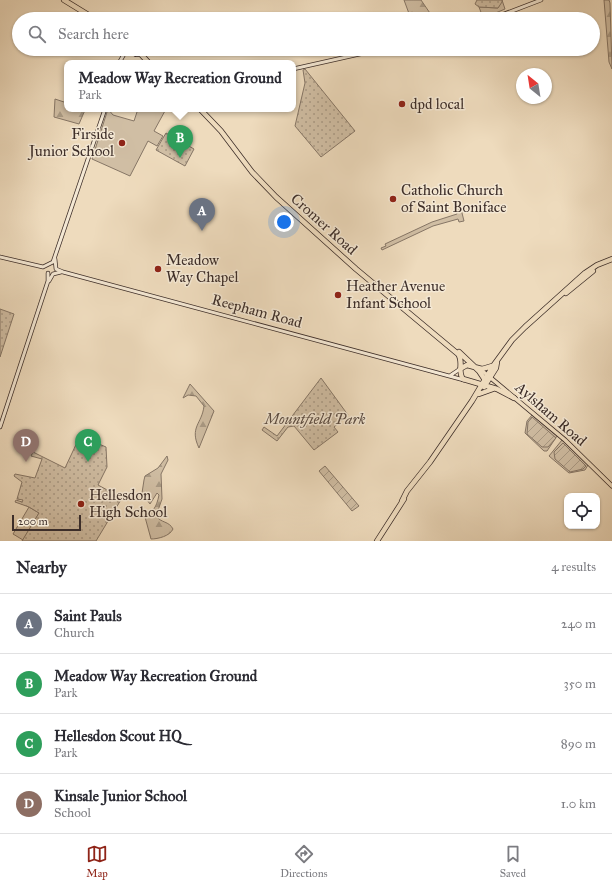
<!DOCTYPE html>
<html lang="en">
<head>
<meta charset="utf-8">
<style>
	body { margin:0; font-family:"IM FELL Great Primer",serif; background:#f2f2f3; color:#2b2b33 }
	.controls { position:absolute; right:12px; bottom:12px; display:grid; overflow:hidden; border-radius:8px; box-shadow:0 1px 3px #0004 }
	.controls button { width:36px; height:36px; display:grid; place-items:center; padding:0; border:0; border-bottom:1px solid #e1e1e2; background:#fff; color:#2b2b33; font:20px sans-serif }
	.compass { position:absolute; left:516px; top:68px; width:36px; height:36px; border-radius:50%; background:#fff; box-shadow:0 1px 3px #0004; rotate:330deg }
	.scale { position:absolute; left:12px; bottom:10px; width:69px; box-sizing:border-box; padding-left:4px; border:2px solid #3d2e29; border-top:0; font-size:11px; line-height:14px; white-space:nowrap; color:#3d2e29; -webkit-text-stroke:3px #f4e8d4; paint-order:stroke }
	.you { position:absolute; left:284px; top:222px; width:14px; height:14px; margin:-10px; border:3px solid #fff; border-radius:50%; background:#1a73e8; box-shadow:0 0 0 6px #1a73e833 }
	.badge { display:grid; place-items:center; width:26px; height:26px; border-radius:50%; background:#8f2418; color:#fff; font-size:13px; font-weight:700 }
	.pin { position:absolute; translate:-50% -33px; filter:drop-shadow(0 1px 2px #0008) }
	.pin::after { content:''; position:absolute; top:21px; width:14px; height:12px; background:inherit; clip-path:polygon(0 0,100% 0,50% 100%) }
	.popup { position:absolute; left:64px; top:60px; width:232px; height:52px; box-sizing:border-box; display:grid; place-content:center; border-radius:8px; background:#fff; filter:drop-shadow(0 1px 3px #0005); font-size:13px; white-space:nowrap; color:#7c7c81 }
	.popup b { font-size:15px; color:#2b2b33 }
	.popup::after { content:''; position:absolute; left:50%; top:100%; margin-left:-8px; border:8px solid transparent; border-top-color:#fff }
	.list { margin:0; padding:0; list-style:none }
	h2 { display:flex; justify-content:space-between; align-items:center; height:52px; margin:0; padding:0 16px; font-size:17px }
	h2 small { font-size:13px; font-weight:400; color:#7c7c81 }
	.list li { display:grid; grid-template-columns:26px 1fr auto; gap:12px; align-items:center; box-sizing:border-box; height:60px; padding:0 16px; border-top:1px solid #e1e1e2 }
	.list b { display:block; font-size:15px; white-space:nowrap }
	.list p { margin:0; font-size:13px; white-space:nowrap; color:#7c7c81 }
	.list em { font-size:13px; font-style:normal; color:#7c7c81 }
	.icon { flex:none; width:22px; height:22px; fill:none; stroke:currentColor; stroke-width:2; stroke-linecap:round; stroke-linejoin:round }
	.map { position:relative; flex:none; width:612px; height:541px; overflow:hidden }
	.search { position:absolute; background:#fff; box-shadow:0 1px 3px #0004; left:12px; right:12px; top:12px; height:44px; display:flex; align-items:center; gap:10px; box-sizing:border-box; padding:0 14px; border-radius:22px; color:#7c7c81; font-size:15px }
	.sheet { height:292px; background:#fff }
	nav { display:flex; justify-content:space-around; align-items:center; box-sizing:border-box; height:56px; border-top:1px solid #e1e1e2; background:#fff; font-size:11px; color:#7c7c81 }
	nav a { display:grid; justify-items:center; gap:2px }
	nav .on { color:#8f2418 }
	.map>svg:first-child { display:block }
	.grass { fill:#d0bea4; stroke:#867666 }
	.forest { fill:url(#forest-firs); stroke:#867666 }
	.park { fill:url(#park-dots); stroke:#867666 }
	.garden { fill:url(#garden-furrows); stroke:#867666 }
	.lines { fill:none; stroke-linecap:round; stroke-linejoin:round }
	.secondary-casing { stroke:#3d2e29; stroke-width:4.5 }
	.primary-casing { stroke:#3d2e29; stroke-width:5 }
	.highway-casing { stroke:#3d2e29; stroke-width:6 }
	.secondary { stroke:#f4e8d4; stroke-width:3 }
	.primary { stroke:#eedbbd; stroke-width:3.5 }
	.highway { stroke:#eedbbd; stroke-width:4.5 }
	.poi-dot { fill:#8f2418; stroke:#f4e8d4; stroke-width:1.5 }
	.labels { text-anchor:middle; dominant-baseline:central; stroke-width:3; stroke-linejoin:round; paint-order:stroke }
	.poi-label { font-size:15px; fill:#3d2e29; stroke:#f4e8d4; text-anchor:start }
	.street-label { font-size:15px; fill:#3d2e29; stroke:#f4e8d4 }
	.park-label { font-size:15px; font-style:italic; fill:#5a4b42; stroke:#f4e8d4 }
</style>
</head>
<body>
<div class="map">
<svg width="612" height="541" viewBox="0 0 612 541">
	<defs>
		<pattern id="forest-firs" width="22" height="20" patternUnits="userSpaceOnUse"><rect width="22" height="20" fill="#d0bea4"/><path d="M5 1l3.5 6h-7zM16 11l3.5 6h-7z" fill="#aa9b86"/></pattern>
		<pattern id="park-dots" width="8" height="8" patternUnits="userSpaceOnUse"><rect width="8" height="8" fill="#d0bea4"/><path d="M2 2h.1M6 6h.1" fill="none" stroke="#aa9b86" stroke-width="1.8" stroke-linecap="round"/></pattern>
		<pattern id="garden-furrows" width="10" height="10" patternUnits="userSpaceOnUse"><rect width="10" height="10" fill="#d0bea4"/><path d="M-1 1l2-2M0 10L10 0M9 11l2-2" fill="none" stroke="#aa9b86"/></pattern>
	</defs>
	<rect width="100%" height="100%" fill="#eedbbd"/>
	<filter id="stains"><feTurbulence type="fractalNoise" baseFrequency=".005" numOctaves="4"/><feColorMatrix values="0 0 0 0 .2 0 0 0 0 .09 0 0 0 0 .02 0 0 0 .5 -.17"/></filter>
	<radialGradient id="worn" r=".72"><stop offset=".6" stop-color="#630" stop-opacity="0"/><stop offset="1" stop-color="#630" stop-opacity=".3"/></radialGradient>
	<path class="grass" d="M108,109L113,115L134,121L138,109H166L154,131L163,136L157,146L148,141L130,176L92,159Z
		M461,209L464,221L459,222L458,219L433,226L382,250L381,248L386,246L385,244L432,222L457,214L456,210Z
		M532,415L557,436L547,451H544L525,433L527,421Z
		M562,440L588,465L585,470L569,473L549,456Z
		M29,507L39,513L23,540L13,534Z"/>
	<path class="forest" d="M404,0H421L434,19H411Z
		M502,0L505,9L486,17L482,15L479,7L498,8Z
		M604,0H609L610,3L612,69L609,62Z
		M55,99L67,103V109L85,110L79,124L54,117Z
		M190,384L214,411L199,448C189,427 202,424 204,406L196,396L188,395L183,398Z
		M167,456L168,460L161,474L162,499L156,516C161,523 169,521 173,529C170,536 158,539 151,539L145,517C154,509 156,509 159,495L157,493L150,504L142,493L144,480L145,476L158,468Z"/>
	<path class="park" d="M477,0H502V2L498,8L479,7L475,4Z
		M305,69L355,131L321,157L295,126L305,83L303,70Z
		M166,133L194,149L185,166L156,150Z
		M0,309L14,314L0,357Z
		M321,378L348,415L334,427L338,432L314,450L294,426L288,427L277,441L262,430L264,427L277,436Z
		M80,436L106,447L107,467L98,485L122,498L96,541H22L39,513L29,507L15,502L16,500L22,502L23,500L17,499L22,482L14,476L15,474L35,478L42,459L31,456L33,452L65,468Z"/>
	<path class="garden" d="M532,417L556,438L548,447H542L527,434L528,422Z
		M563,443L586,466L583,469L570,472L555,459L554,452Z
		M325,466L359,506L352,511L319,471Z"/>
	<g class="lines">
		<g class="secondary-casing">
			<path id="secondary" d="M491,19L541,0
				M119,63L127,49
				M293,69L382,49
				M0,257L43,267L53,262L105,109
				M55,259L56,269L63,272L464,380
				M49,281L53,274L61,272
				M451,375L460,369
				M0,427L48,281V273"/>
		</g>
		<g class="primary-casing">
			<path id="primary" d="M480,369L565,440L612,486"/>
		</g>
		<g class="highway-casing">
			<path id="highway" d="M64,0L95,19
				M129,49L136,54H139
				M136,49L149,63
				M200,109L221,131L252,172L276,197L356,269L458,354C464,362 457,371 463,379L497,389L514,398
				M566,293L593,271
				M459,352L479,371L485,380
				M460,369L467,365L482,369L492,366
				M484,387L496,368L497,362
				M479,394L493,389
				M402,501L407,491L430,462L472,401L493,366L512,340L525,327L585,273L597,265L612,259
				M377,541L404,499"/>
		</g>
		<use href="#secondary" class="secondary"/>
		<use href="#primary" class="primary"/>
		<use href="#highway" class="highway"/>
	</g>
	<g class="poi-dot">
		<circle cx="402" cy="104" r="4"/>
		<circle cx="122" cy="143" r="4"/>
		<circle cx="393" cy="199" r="4"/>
		<circle cx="158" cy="269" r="4"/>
		<circle cx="338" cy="295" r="4"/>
		<circle cx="81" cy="504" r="4"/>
	</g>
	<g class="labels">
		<g class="poi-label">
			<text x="410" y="104">dpd local</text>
			<text x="114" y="134" text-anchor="end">Firside<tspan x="114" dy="17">Junior School</tspan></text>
			<text x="401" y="190">Catholic Church<tspan x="401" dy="17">of Saint Boniface</tspan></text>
			<text x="166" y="260">Meadow<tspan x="166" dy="17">Way Chapel</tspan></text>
			<text x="346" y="286">Heather Avenue<tspan x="346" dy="17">Infant School</tspan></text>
			<text x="89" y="495">Hellesdon<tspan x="89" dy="17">High School</tspan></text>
		</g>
		<g class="street-label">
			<text transform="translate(324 224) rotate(42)">Cromer Road</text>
			<text transform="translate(257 311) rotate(15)">Reepham Road</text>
			<text transform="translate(551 414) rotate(41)">Aylsham Road</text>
		</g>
		<g class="park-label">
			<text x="315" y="419">Mountfield Park</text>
		</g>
	</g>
	<rect width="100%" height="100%" filter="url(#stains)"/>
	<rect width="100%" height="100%" fill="url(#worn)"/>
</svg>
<div class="controls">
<button><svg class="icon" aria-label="locate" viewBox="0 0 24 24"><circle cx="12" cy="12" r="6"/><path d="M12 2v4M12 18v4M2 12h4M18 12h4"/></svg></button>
</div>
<svg class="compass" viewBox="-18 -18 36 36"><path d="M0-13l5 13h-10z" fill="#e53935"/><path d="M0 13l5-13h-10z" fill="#7c7c81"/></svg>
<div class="scale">200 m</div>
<div class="you"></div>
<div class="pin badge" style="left:202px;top:231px;background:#6b7280">A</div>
<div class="pin badge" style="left:180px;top:158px;background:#2e9e5b">B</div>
<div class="popup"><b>Meadow Way Recreation Ground</b>Park</div>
<div class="pin badge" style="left:88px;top:462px;background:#2e9e5b">C</div>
<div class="pin badge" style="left:26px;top:462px;background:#8d6e63">D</div>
<div class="search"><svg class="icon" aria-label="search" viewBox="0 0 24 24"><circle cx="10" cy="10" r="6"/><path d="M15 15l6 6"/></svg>Search here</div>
</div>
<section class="sheet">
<h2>Nearby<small>4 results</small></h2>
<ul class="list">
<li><span class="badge" style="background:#6b7280">A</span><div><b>Saint Pauls</b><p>Church</p></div><em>240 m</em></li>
<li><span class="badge" style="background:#2e9e5b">B</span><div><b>Meadow Way Recreation Ground</b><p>Park</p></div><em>350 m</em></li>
<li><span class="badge" style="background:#2e9e5b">C</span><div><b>Hellesdon Scout HQ</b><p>Park</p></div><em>890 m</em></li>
<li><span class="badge" style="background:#8d6e63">D</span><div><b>Kinsale Junior School</b><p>School</p></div><em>1.0 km</em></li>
</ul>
</section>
<nav>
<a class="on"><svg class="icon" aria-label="map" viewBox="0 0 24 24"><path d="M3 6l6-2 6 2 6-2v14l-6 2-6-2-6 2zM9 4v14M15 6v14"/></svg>Map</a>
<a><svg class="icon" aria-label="directions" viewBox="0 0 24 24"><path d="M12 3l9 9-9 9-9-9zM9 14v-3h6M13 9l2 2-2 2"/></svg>Directions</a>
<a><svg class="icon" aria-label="saved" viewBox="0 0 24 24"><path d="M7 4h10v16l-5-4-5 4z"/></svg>Saved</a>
</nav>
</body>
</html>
